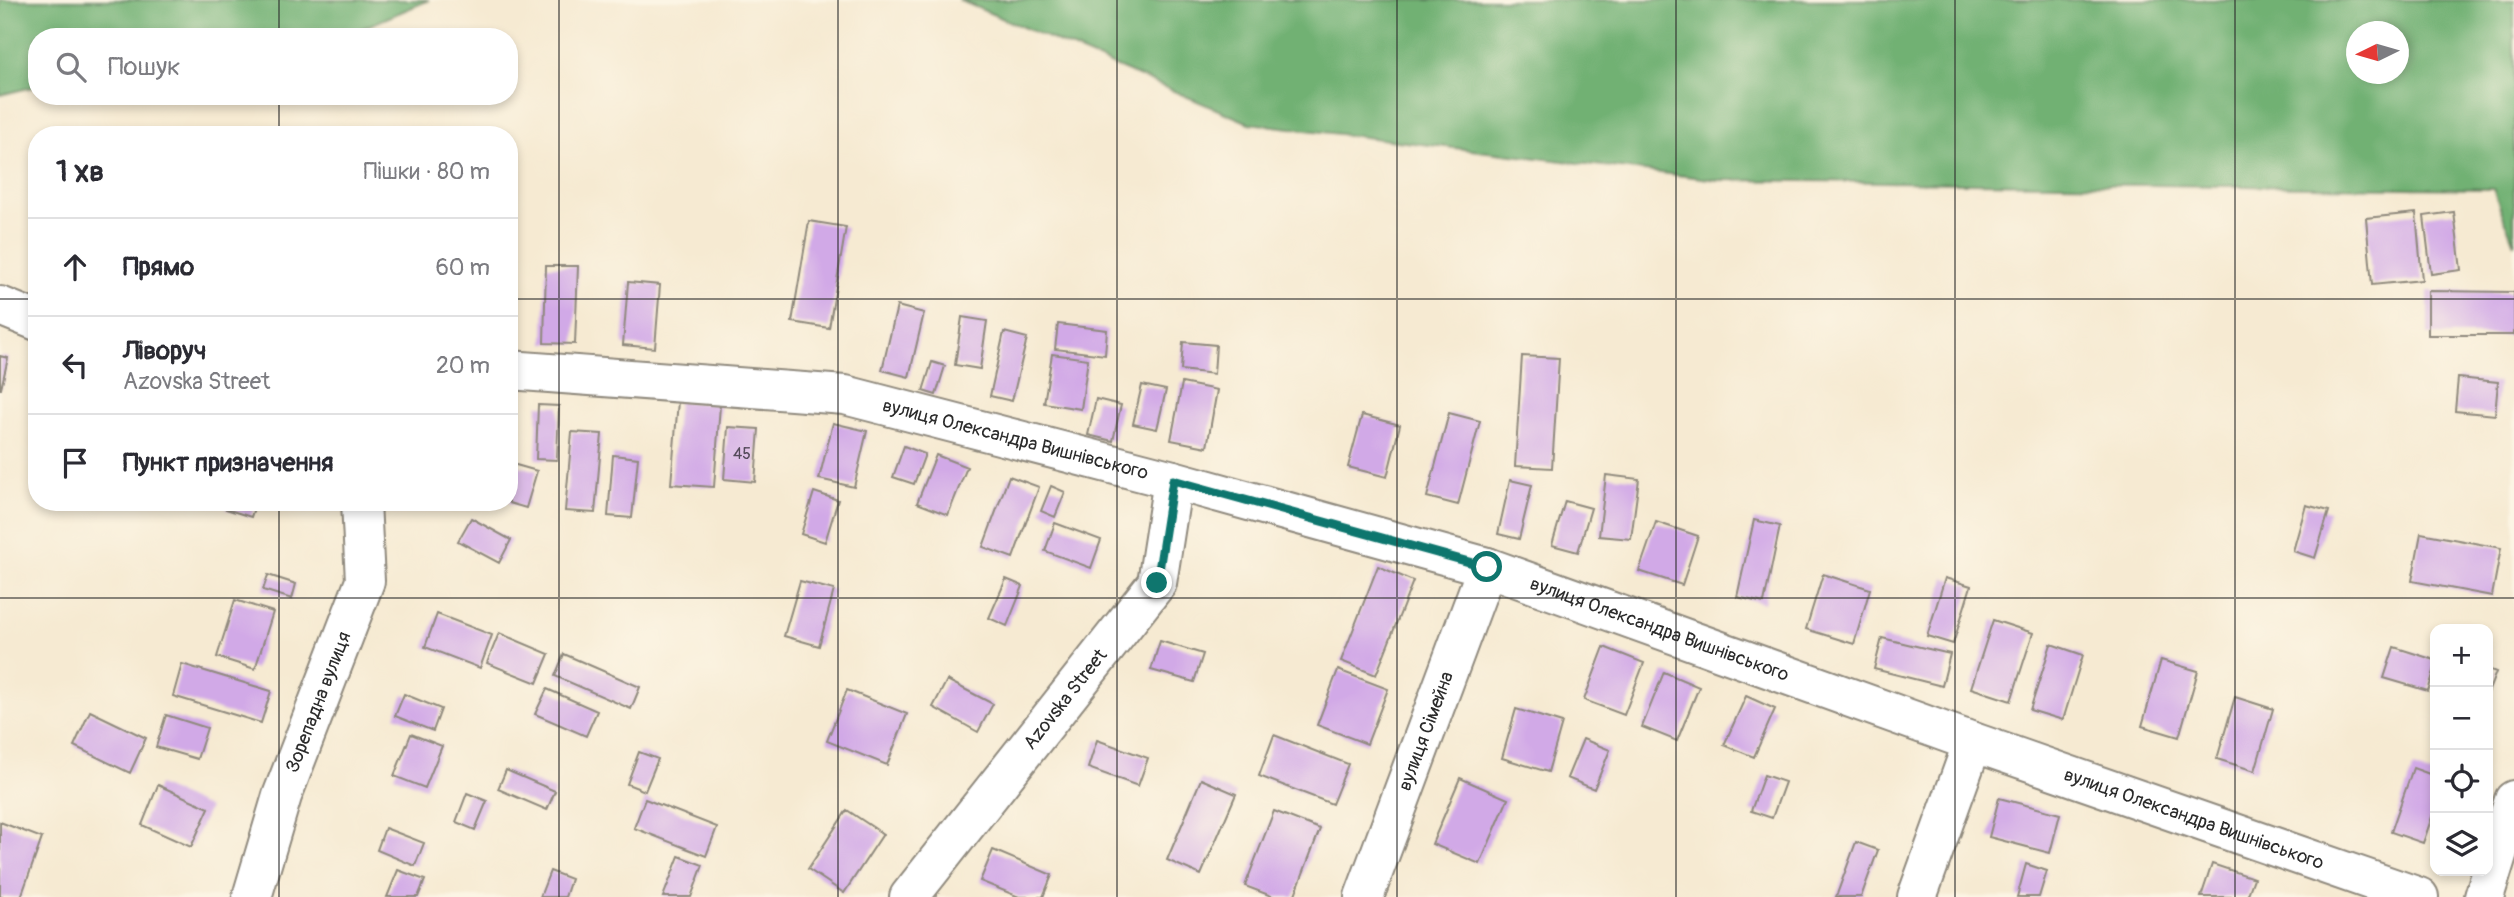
<!DOCTYPE html>
<html lang="uk">
<head>
<meta charset="utf-8">
<style>
	body { margin:0; font-family:Pangolin,sans-serif; background:#f2f2f3; color:#2b2b33 }
	.controls { position:absolute; right:21px; bottom:21px; display:grid; overflow:hidden; border-radius:14px; box-shadow:0 4px 10px #0003 }
	.controls button { width:63px; height:63px; display:grid; place-items:center; padding:0; border:0; border-bottom:2px solid #e1e1e2; background:#fff; color:#2b2b33; font:35px sans-serif }
	.compass { position:absolute; left:2346px; top:21px; width:63px; height:63px; border-radius:50%; background:#fff; box-shadow:0 4px 10px #0003; rotate:265deg }
	.stop { position:absolute; width:21px; height:21px; margin:-16px; border:5px solid #0f766e; border-radius:50%; background:#fff }
	.stop.end { background:#0f766e; border-color:#fff; box-shadow:0 2px 7px #0008 }
	.list { margin:0; padding:0; list-style:none }
	h2 { display:flex; justify-content:space-between; align-items:center; height:91px; margin:0; padding:0 28px; font-size:30px }
	h2 small { font-size:23px; font-weight:400; color:#7c7c81 }
	.list li { display:grid; grid-template-columns:46px 1fr auto; gap:21px; align-items:center; box-sizing:border-box; height:98px; padding:0 28px; border-top:2px solid #e1e1e2 }
	.list b { display:block; font-size:26px; white-space:nowrap }
	.list p { margin:0; font-size:23px; white-space:nowrap; color:#7c7c81 }
	.list em { font-size:23px; font-style:normal; color:#7c7c81 }
	.icon { flex:none; width:38px; height:38px; fill:none; stroke:currentColor; stroke-width:2; stroke-linecap:round; stroke-linejoin:round }
	.map { position:relative; flex:none; width:2514px; height:897px; overflow:hidden }
	.search { position:absolute; background:#fff; box-shadow:0 4px 10px #0003; left:28px; top:28px; width:490px; height:77px; display:flex; align-items:center; gap:18px; box-sizing:border-box; padding:0 24px; border-radius:28px; color:#7c7c81; font-size:26px }
	.panel { position:absolute; background:#fff; box-shadow:0 4px 10px #0003; left:28px; top:126px; width:490px; height:385px; border-radius:28px }
	.map>svg:first-child { display:block }
	.forest { fill:#71b173; stroke:#4e6e4f; stroke-width:2; fill-rule:evenodd }
	.building { fill:#d1a9e7 }
	.lines { fill:none; stroke-linecap:round; stroke-linejoin:round }
	.minor-casing { stroke:#908a7e; stroke-width:42 }
	.minor { stroke:#fff; stroke-width:38 }
	.route { stroke:#0f766e; stroke-width:9 }
	.grid { fill:none; stroke:#2b2b2b; stroke-width:2; stroke-opacity:0.55 }
	.labels { text-anchor:middle; dominant-baseline:central; stroke-width:5; stroke-linejoin:round; paint-order:stroke }
	.number-label { font-size:16px; fill:#544a5a }
	.street-label { font-size:19px; fill:#2b2b2b; stroke:#fcf5e5 }
</style>
</head>
<body>
<div class="map">
<svg width="2514" height="897" viewBox="0 0 2514 897">
	<rect width="100%" height="100%" fill="#fcf5e5"/>
	<filter id="ink" filterUnits="userSpaceOnUse"><feTurbulence type="fractalNoise" baseFrequency=".0143" numOctaves="2"/><feDisplacementMap in="SourceGraphic" scale="14" xChannelSelector="R" yChannelSelector="G"/><feConvolveMatrix kernelMatrix="1 2 1 2 8 2 1 2 1" color-interpolation-filters="sRGB"/></filter>
	<filter id="wash" filterUnits="userSpaceOnUse"><feTurbulence type="fractalNoise" baseFrequency=".00686" numOctaves="4" result="noise"/><feDisplacementMap in="SourceGraphic" scale="28" xChannelSelector="R" yChannelSelector="G"/><feGaussianBlur stdDeviation="1.57" result="paint"/><feColorMatrix in="noise" values="0 0 0 0 0 0 0 0 0 0 0 0 0 0 0 0 0 1.4 0 .05"/><feComposite in="paint" operator="in"/></filter>
	<g filter="url(#wash)">
		<rect width="100%" height="100%" fill="#f6ead2"/>
		<path class="forest" d="M0,0H429L342,37H37V86L0,95Z
			M959,0H2514V244L2493,189L1718,180L1249,123ZM2356,32H2398V74H2356Z"/>
		<g id="blocks">
			<path class="building" d="M2454,212L2461,270L2431,274L2424,216Z
				M2416,213L2422,280L2372,285L2366,218Z
				M809,221L846,227L829,328L792,322Z
				M509,263L516,264L511,313H509Z
				M546,266H578L575,344L544,343Z
				M628,282L660,285L655,348L623,345Z
				M2428,291L2514,292V335H2428Z
				M897,306L924,313L909,377L882,370Z
				M962,317L987,321L980,369L955,365Z
				M1058,324L1107,330L1105,355L1055,349Z
				M1004,332L1027,338L1012,401L990,396Z
				M1183,342L1216,345L1214,374L1181,370Z
				M1052,354L1088,359L1081,409L1044,403Z
				M0,356L8,358L1,389H0Z
				M1522,356L1559,358L1552,468L1515,466Z
				M932,362L945,366L936,395L923,391Z
				M2458,378L2498,382L2495,415L2455,411Z
				M1182,383L1217,390L1207,447L1171,440Z
				M1142,385L1166,390L1157,429L1133,424Z
				M1096,399L1121,405L1113,441L1088,435Z
				M678,401L720,405L714,487L671,484Z
				M538,405L559,406L557,460L536,459Z
				M1449,413L1480,421L1458,505L1427,497Z
				M1362,415L1400,425L1387,477L1348,467Z
				M833,423L867,431L854,487L819,479Z
				M728,427L759,429L755,482L724,479Z
				M572,432L602,434L595,513L565,511Z
				M904,446L925,454L914,484L893,477Z
				M613,455L638,458L632,518L608,516Z
				M936,455L967,467L948,515L917,503Z
				M509,463L537,471L526,508L509,503Z
				M1606,475L1639,479L1631,539L1599,536Z
				M1009,476L1039,487L1013,558L983,547Z
				M1510,480L1532,485L1519,539L1498,534Z
				M1051,486L1065,492L1055,517L1041,511Z
				M814,492L838,500L825,542L801,534Z
				M1565,501L1591,508L1578,552L1552,545Z
				M228,502H256L251,517L226,509Z
				M2306,505L2329,511L2315,558L2293,551Z
				M471,518L511,540L499,563L458,541Z
				M1754,520L1780,526L1764,603L1737,597Z
				M1656,522L1698,536L1682,585L1639,571Z
				M1055,523L1101,540L1091,568L1045,551Z
				M2421,533L2501,548L2492,596L2412,581Z
				M1378,566L1413,581L1376,675L1341,661Z
				M1823,574L1870,589L1854,644L1806,629Z
				M268,575L296,584L292,599L263,590Z
				M1945,578L1971,586L1953,644L1927,636Z
				M1006,579L1023,586L1007,626L989,618Z
				M800,581L834,590L819,646L784,636Z
				M235,600L273,612L255,669L217,657Z
				M437,614L492,635L480,668L425,647Z
				M1993,620L2033,633L2011,701L1971,688Z
				M499,633L549,654L537,683L487,663Z
				M1882,638L1950,654L1942,686L1874,669Z
				M1160,641L1203,654L1194,682L1151,670Z
				M2051,644L2083,655L2063,720L2030,710Z
				M1604,647L1644,663L1624,715L1584,700Z
				M2394,647L2435,660V668L2428,691L2384,678Z
				M564,654L640,687L631,709L555,676Z
				M2161,660L2198,671L2179,737L2142,726Z
				M182,664L271,691L261,723L173,696Z
				M2488,669L2496,672L2488,693Z
				M1338,670L1388,689L1367,744L1317,725Z
				M1664,672L1699,687L1677,741L1642,727Z
				M947,680L993,704L978,732L933,707Z
				M547,689L597,711L586,736L535,714Z
				M847,690L907,714L887,765L827,741Z
				M404,694L441,709L433,731L395,716Z
				M1746,696L1775,709L1754,757L1724,745Z
				M2235,697L2273,709L2255,771L2217,759Z
				M1516,709L1562,723L1548,772L1502,758Z
				M90,711L146,738L130,773L74,746Z
				M166,715L207,728L197,759L156,747Z
				M411,734L442,746L425,788L394,776Z
				M1274,735L1348,764L1332,804L1259,776Z
				M1583,739L1610,750L1594,789L1567,778Z
				M1097,740L1148,758L1138,786L1088,768Z
				M639,752L658,759L645,791L627,784Z
				M2413,768L2435,776V808L2423,843L2391,832Z
				M506,770L555,791L547,810L498,789Z
				M1764,775L1785,782L1772,818L1751,811Z
				M1460,778L1508,799L1480,864L1432,844Z
				M1201,779L1236,794L1201,875L1167,860Z
				M158,785L209,808L191,847L142,825Z
				M467,793L487,801L475,830L456,822Z
				M1999,798L2060,814L2050,853L1989,837Z
				M645,799L717,827L706,856L634,828Z
				M847,810L883,834L844,893L808,869Z
				M1274,811L1320,829L1294,897H1274L1245,886Z
				M0,822L42,838L21,897H0Z
				M385,828L424,843L415,866L377,850Z
				M1856,842L1878,850L1861,897H1836Z
				M993,850L1052,875L1043,897H1019L980,881Z
				M679,856L703,865L691,897H663Z
				M2026,864L2047,871L2039,897H2017Z
				M2212,864L2254,878L2247,897H2201Z
				M398,870L425,880L418,897H387Z
				M550,871L571,879L565,897H540Z"/>
		</g>
	</g>
	<g filter="url(#ink)">
		<use href="#blocks" fill-opacity="0" stroke="#908a7e" stroke-width="2"/>
		<g class="lines">
			<g class="minor-casing">
				<g id="minor">
					<path d="M0,306L37,321"/>
					<path id="s1" d="M509,370L845,395L1173,480L1487,567L1973,742L2419,897"/>
					<path id="s2" d="M252,897L282,796L365,581L361,502"/>
					<path id="s3" d="M909,897L1157,583L1173,480"/>
					<path id="s4" d="M1364,897L1487,567"/>
					<path d="M1917,897L1973,742"/>
					<path d="M2484,897L2514,800"/>
				</g>
			</g>
			<use href="#minor" class="minor"/>
		</g>
	</g>
	<g class="lines" filter="url(#ink)">
		<path class="route" d="M1157,583L1173,480L1487,567"/>
	</g>
	<path class="grid" d="M279,0V37M559,0V897M838,0V897M1117,0V897M1397,0V897M1676,0V897M1955,0V897M2235,0V897M279,96V135M0,299H37M509,299H2514M279,502V897M0,598H2514"/>
	<g class="labels">
		<g class="number-label">
			<text x="742" y="454">45</text>
		</g>
		<g class="street-label">
			<text stroke="none"><textPath href="#s1" startOffset="513">вулиця Олександра Вишнівського</textPath></text>
			<text stroke="none"><textPath href="#s1" startOffset="1185">вулиця Олександра Вишнівського</textPath></text>
			<text stroke="none"><textPath href="#s3" startOffset="252">Azovska Street</textPath></text>
			<text stroke="none"><textPath href="#s2" startOffset="206">Зорепадна вулиця</textPath></text>
			<text stroke="none"><textPath href="#s4" startOffset="177">вулиця Сімейна</textPath></text>
			<text stroke="none"><textPath href="#s1" startOffset="1752">вулиця Олександра Вишнівського</textPath></text>
		</g>
	</g>
</svg>
<div class="controls">
<button>+</button>
<button>−</button>
<button><svg class="icon" aria-label="locate" viewBox="0 0 24 24"><circle cx="12" cy="12" r="6"/><path d="M12 2v4M12 18v4M2 12h4M18 12h4"/></svg></button>
<button><svg class="icon" aria-label="layers" viewBox="0 0 24 24"><path d="M12 4l9 5-9 5-9-5zM3 14l9 5 9-5"/></svg></button>
</div>
<svg class="compass" viewBox="-18 -18 36 36"><path d="M0-13l5 13h-10z" fill="#e53935"/><path d="M0 13l5-13h-10z" fill="#7c7c81"/></svg>
<div class="stop" style="left:1487px;top:567px"></div>
<div class="stop end" style="left:1157px;top:583px"></div>
<div class="search"><svg class="icon" aria-label="search" viewBox="0 0 24 24"><circle cx="10" cy="10" r="6"/><path d="M15 15l6 6"/></svg>Пошук</div>
<section class="panel">
<h2>1 хв<small>Пішки · 80 m</small></h2>
<ul class="list">
<li><svg class="icon" aria-label="ahead" viewBox="0 0 24 24"><path d="M12 20V5M6 11l6-6 6 6"/></svg><div><b>Прямо</b></div><em>60 m</em></li>
<li><svg class="icon" aria-label="left" viewBox="0 0 24 24"><path d="M17 20v-9H6M10 6l-5 5 5 5"/></svg><div><b>Ліворуч</b><p>Azovska Street</p></div><em>20 m</em></li>
<li><svg class="icon" aria-label="arrive" viewBox="0 0 24 24"><path d="M6 21V4h12l-3 4 3 4H6"/></svg><div><b>Пункт призначення</b></div></li>
</ul>
</section>
</div>
</body>
</html>
